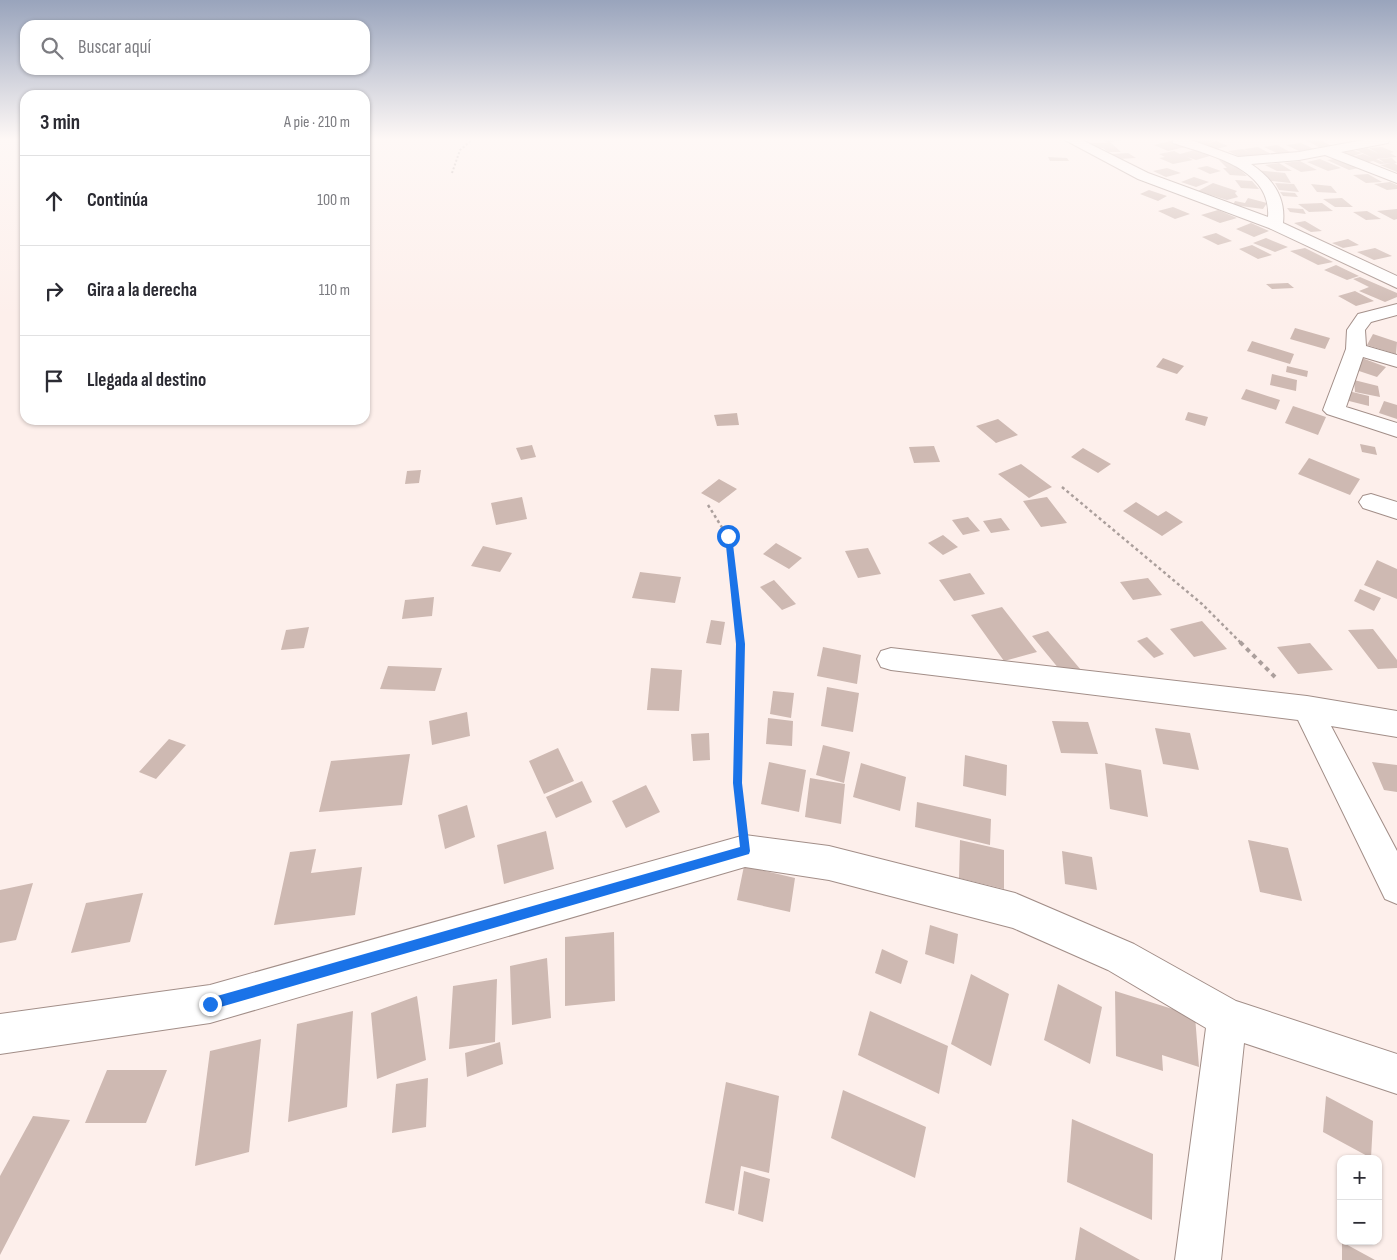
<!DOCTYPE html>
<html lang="es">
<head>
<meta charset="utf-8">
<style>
	body { margin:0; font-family:"Sofia Sans Condensed",sans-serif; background:#f2f2f3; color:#2b2b33 }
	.controls { position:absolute; right:15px; bottom:15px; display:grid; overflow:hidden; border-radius:10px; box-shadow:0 1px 4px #0004 }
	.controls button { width:45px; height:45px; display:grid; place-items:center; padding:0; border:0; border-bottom:1px solid #e1e1e2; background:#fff; color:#2b2b33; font:25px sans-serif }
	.stop { position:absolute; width:15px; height:15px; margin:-11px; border:4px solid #1a73e8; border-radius:50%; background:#fff }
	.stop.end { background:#1a73e8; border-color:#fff; box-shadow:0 1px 5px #0008 }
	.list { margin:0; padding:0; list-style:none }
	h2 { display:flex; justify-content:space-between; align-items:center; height:65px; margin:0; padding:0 20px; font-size:21px }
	h2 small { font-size:16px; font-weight:400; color:#7c7c81 }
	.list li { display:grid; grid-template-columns:32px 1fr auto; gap:15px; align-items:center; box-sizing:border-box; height:90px; padding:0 20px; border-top:1px solid #e1e1e2 }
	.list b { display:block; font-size:19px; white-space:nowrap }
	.list em { font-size:16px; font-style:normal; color:#7c7c81 }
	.icon { flex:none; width:28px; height:28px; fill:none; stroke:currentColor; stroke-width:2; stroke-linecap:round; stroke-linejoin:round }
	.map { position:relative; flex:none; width:1397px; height:1260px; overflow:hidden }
	.search { position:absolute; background:#fff; box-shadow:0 1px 4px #0004; left:20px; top:20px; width:350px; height:55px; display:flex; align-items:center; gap:12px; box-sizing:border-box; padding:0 18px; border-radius:15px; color:#7c7c81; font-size:19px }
	.panel { position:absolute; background:#fff; box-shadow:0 1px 4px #0004; left:20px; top:90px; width:350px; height:335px; border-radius:15px }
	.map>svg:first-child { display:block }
	.building { fill:#ceb9b2 }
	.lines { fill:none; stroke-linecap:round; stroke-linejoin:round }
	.minor-casing { stroke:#a28e88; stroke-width:2 }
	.path-far2 { stroke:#ab9f9c; stroke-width:2; stroke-dasharray:2 2; stroke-linecap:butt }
	.path-far1 { stroke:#ab9f9c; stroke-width:2.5; stroke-dasharray:3 3; stroke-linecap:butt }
	.path { stroke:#ab9f9c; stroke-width:4; stroke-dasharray:4.5 4.5; stroke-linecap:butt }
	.minor { fill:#fff; fill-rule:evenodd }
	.route { fill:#1a73e8 }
</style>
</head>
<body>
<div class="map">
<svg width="1397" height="1260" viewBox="0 0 1397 1260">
	<rect width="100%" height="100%" fill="#fdefeb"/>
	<path class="building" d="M1103,140H1124L1110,142L1121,152H1108L1103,148H1096L1091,143H1108Z
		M1202,140H1215L1208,143L1216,141L1228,146L1216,149L1197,141Z
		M1305,140H1320L1332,146L1319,147Z
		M1170,141L1185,147L1168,151L1154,145Z
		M1301,143L1314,149L1299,151L1286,145Z
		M1277,145L1292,153L1279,154L1264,147Z
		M1258,147L1271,154L1240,157L1228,151L1243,149L1251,153L1244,149Z
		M1382,147L1394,152L1390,153L1397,157L1376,159L1385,163L1379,159L1392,158L1397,163L1380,164L1373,161L1365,163L1351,157L1363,154L1373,158L1356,150L1367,148L1379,154L1369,148Z
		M1198,149L1213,155L1196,160L1187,157L1193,160L1173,164L1159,158L1165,157L1159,154L1174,151L1180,154Z
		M1352,150L1362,153L1351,157L1341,153Z
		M1128,153L1136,158L1118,159L1111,154Z
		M1048,157L1067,158L1069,161H1050Z
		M1343,158L1364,167L1349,170L1327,160Z
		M1320,159L1341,168L1328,171L1307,162Z
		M1219,160L1230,161L1247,176L1230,175L1223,168H1227Z
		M1300,161L1317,170L1301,172L1284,163Z
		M1279,163L1292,171H1277L1265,165Z
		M1394,163L1397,165V172L1380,165Z
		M1207,166L1221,171L1210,174L1197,168Z
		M1167,168L1181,173L1166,177L1153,171Z
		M1256,170L1285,173L1291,183L1262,180Z
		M1368,174L1382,182L1366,183L1353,175Z
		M1194,177L1209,182L1196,187L1181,182Z
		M1235,180L1252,181L1259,189L1241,188Z
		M1390,182L1397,185V189L1387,190L1374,184Z
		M1213,183L1237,191L1235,193L1238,197L1227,200L1198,191Z
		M1275,183L1294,184L1299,192L1279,190Z
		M1311,184L1331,186L1337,193L1317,192Z
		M1149,190L1167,196L1158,201L1140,194Z
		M1280,192L1295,193L1298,197L1283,196Z
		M1248,198L1267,203L1263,209L1233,205L1235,201L1245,203Z
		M1342,198L1353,207H1335L1323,199Z
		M1322,203L1333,211L1309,212L1298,204Z
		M1173,207L1190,214L1175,219L1158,211Z
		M1287,208L1303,209L1306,214L1290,212Z
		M1397,209V219L1394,220L1377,211Z
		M1218,210L1237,218L1220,223L1201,215Z
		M1367,211L1381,219L1366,220L1353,212Z
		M1305,221L1322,231L1311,232L1294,223Z
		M1251,223L1269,231L1254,237L1236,229Z
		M1216,233L1232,241L1218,245L1202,237Z
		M1266,238L1288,247L1275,252L1253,243Z
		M1348,239L1359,245L1343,248L1332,243Z
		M1252,245L1272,255L1258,259L1239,249Z
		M1305,248L1333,262L1318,265L1290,251Z
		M1375,248L1392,256L1374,260L1357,252Z
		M1336,265L1359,276L1347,280L1324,270Z
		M1360,277L1397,293V297L1385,302L1359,291L1369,287L1353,279Z
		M1288,283L1294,288L1272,289L1266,284Z
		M1355,291L1374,301L1356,306L1338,296Z
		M1295,328L1330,338L1325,349L1290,339Z
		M1373,334L1397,342L1396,354L1367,345Z
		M1252,341L1294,354L1290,364L1247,351Z
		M1163,358L1184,366L1177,374L1156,367Z
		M1362,358L1386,367L1377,377L1353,369Z
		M1287,366L1308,371L1307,377L1286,372Z
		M1272,374L1297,380L1296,391L1270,385Z
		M1354,380L1378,386L1380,397L1355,392Z
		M1246,389L1280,400L1276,410L1241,399Z
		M1344,390L1369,396V406L1345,400Z
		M1384,401L1397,405V419L1379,413Z
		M1293,406L1326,417L1318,435L1285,423Z
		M1188,412L1208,417L1205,426L1185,420Z
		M737,413L739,425L717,426L714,415Z
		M998,419L1018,435L996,443L976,426Z
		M1360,444L1375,447L1377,455L1362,452Z
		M532,445L536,457L521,460L516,448Z
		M934,446L940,462L914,463L909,447Z
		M1083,448L1111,464L1098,473L1071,457Z
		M1309,458L1360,479L1350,495L1298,474Z
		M1021,464L1052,487L1029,498L998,474Z
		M421,470L419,483L405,484L407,471Z
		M719,479L737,489L719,503L701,493Z
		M522,497L527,519L496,525L491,503Z
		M1047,497L1067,523L1041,527L1023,501Z
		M1136,502L1158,516L1166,511L1183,522L1162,536L1123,511Z
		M968,517L980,531L963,535L952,520Z
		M1001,518L1010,530L991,533L983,521Z
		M943,535L958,547L943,555L928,543Z
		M776,543L802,558L789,569L763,554Z
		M483,546L512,553L500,572L471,566Z
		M868,548L881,574L858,578L845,551Z
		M1377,560L1397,569V599L1364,585Z
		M640,572L681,577L675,603L632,598Z
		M970,573L985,594L954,601L939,580Z
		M1148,578L1162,595L1133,600L1120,582Z
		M774,580L796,604L782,610L760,587Z
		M1360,589L1381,598L1374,611L1354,601Z
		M434,597L432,616L402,619L405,600Z
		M1002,607L1037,652L1004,661L971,615Z
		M711,620L725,622L721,645L706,643Z
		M1202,621L1227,649L1194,657L1170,629Z
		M309,627L304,648L281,650L286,630Z
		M1373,629L1397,660V668L1378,669L1348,630Z
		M1048,631L1081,670L1064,675L1032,636Z
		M1147,637L1164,654L1154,658L1137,641Z
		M1310,643L1333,670L1298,674L1277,647Z
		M823,647L861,655L857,684L817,676Z
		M388,666L442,668L435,691L380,689Z
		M651,668L682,670L679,711L647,710Z
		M827,687L859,693L853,732L821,726Z
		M773,691L794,693L791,718L770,714Z
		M467,712L470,736L432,745L429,721Z
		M768,718L793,721L792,746L766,744Z
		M1052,721L1088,722L1098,754L1061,753Z
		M1155,728L1190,733L1199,770L1163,764Z
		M709,733L710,760L693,761L691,734Z
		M169,739L186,745L156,779L139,772Z
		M823,745L850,752L844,783L816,775Z
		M558,748L574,781L544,794L529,761Z
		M410,754L402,805L319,812L331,761Z
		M965,755L1007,765L1006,796L963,786Z
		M769,762L806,770L799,812L761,804Z
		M1372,762L1397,765V792L1384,790Z
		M861,763L906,777L900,811L853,797Z
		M1105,763L1141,770L1148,817L1110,809Z
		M810,778L845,784L841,824L805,817Z
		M582,781L592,802L556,818L546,797Z
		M646,785L660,812L626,828L612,801Z
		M917,802L991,819L990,845L915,827Z
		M467,805L475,837L445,849L438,815Z
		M546,831L554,869L504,884L497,845Z
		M960,840L1004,850V889L959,878Z
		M1248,840L1288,848L1302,901L1260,892Z
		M316,849L311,873L362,867L355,915L274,925L290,852Z
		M1062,851L1092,857L1097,890L1065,884Z
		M744,866L795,878L790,912L737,900Z
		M33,883L16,940L0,943V890Z
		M143,893L130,942L71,953L86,903Z
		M930,925L958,934L954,964L925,954Z
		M614,932L615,1001L565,1006V937Z
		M882,949L908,961L901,984L875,973Z
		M547,958L551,1018L512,1025L510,966Z
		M971,974L1009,994L991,1066L951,1044Z
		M497,979L495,1042L449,1049L453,986Z
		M1058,984L1102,1007L1090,1064L1044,1040Z
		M1115,991L1195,1016L1199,1067L1162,1055L1163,1071L1116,1056Z
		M417,996L426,1060L377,1079L371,1013Z
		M353,1011L347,1107L288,1122L297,1024Z
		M870,1011L948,1046L939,1094L858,1055Z
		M261,1039L249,1152L195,1166L210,1051Z
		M500,1042L503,1064L467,1077L465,1053Z
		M107,1070H167L146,1123H85Z
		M428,1078L426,1127L392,1133L396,1084Z
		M726,1082L779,1096L769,1173L741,1166L734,1211L705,1203Z
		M843,1090L926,1127L915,1178L831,1138Z
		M1326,1096L1373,1121L1371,1158L1323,1132Z
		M33,1116L70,1120L0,1255V1176Z
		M1072,1119L1153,1154L1152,1220L1067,1182Z
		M744,1171L770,1179L763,1222L738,1214Z
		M1080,1227L1140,1260H1075Z
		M1342,1242L1375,1260H1342Z"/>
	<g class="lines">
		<g class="minor-casing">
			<path id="minor" d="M1065,140H1082L1148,173L1268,217C1272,168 1209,155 1173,143L1172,140H1191L1238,157L1299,152L1363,140H1389L1388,143L1341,152L1397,174V183L1325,155L1299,160L1251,164C1272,178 1286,197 1283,223L1397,276V288L1269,228L1138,179Z
				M1397,304V315L1371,322L1365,330L1366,346L1397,355V367L1363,357L1346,407L1397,423V437L1327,414L1323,410L1346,349L1347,330L1358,314Z
				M1371,494L1397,502V519L1363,508L1359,502L1363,496Z
				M891,648L1307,696L1397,711V737L1331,726L1397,851V904L1385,899L1298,720L891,670L881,667L877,659L881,651Z
				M745,835L829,846L1015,893L1134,944L1236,1001L1397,1054V1094L1244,1043L1221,1260H1175L1206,1028L1108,970L1013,928L829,880L745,867L210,1023L0,1054V1014L210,985Z"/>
		</g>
		<path class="path-far2" d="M452,173L460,150L472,140"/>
		<path class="path-far1" d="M1062,487L1202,604L1241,643
			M708,505L728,537L740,643"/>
		<path class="path" d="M740,642L737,783L742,825
			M1240,642L1278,680"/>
		<use href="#minor" class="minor"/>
	</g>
	<linearGradient id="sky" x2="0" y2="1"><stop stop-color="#99a4bc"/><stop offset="0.44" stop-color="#fef8f6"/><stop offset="1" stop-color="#fef8f6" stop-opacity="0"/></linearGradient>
	<rect width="1397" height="316" fill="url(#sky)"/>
	<path class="route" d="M728,534L732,536L745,644L742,783L750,851L749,854L210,1010L206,1008V1000L210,998L740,847L733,783L736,644L725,536Z"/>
</svg>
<div class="controls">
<button>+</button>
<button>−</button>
</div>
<div class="stop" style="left:728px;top:536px"></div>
<div class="stop end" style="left:210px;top:1004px"></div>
<div class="search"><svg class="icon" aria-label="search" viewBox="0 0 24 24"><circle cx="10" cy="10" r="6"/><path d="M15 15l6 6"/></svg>Buscar aquí</div>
<section class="panel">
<h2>3 min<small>A pie · 210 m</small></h2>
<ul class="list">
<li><svg class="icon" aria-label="ahead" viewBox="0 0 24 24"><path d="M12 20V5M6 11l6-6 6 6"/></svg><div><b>Continúa</b></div><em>100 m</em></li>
<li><svg class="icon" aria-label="right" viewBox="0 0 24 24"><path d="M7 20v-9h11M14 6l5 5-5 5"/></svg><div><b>Gira a la derecha</b></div><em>110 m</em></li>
<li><svg class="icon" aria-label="arrive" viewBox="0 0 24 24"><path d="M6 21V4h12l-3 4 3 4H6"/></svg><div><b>Llegada al destino</b></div></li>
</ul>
</section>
</div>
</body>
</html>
